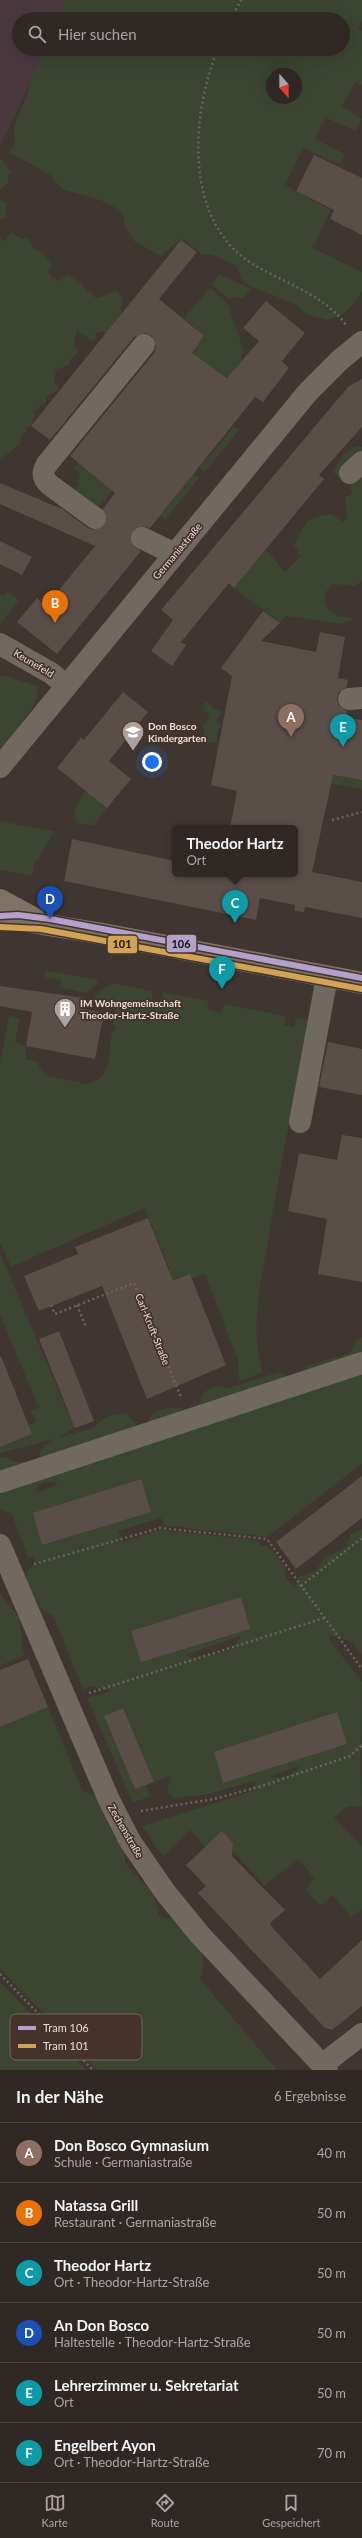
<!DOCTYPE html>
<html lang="de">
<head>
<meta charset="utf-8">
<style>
	body { margin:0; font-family:Lato,sans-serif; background:#3b3432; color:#f1f3f6 }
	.compass { position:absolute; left:266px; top:68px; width:36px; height:36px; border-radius:50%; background:#2f2825; box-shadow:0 4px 16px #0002; rotate:159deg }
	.you { position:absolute; left:152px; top:762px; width:14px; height:14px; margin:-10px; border:3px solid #fff; border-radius:50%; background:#1a73e8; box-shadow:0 0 0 6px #1a73e833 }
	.badge { display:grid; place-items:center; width:26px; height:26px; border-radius:50%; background:#aea29e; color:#fff; font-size:13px; font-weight:700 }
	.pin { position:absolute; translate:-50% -33px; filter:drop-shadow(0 1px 2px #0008) }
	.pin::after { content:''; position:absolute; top:21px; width:14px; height:12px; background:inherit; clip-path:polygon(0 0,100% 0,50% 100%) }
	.popup { position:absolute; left:172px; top:825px; width:126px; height:52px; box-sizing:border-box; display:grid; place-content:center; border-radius:6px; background:#2f2825; filter:drop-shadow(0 1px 3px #0005); font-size:13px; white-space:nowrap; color:#a7a6a7 }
	.popup b { font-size:15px; color:#f1f3f6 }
	.popup::after { content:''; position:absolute; left:50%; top:100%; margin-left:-8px; border:8px solid transparent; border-top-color:#2f2825 }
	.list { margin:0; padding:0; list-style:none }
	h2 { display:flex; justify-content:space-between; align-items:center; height:52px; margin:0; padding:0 16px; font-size:17px }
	h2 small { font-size:13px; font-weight:400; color:#a7a6a7 }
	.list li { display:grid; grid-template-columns:26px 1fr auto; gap:12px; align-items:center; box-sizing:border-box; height:60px; padding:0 16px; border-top:1px solid #4a4442 }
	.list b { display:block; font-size:15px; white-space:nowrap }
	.list p { margin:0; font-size:13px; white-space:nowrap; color:#a7a6a7 }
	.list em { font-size:13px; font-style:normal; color:#a7a6a7 }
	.icon { flex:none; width:22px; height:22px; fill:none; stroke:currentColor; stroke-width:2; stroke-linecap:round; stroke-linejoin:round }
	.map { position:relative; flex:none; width:362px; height:2070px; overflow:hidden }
	.search { position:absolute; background:#2f2825; box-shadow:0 4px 16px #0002; left:12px; right:12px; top:12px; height:44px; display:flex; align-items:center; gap:10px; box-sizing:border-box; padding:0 14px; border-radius:22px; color:#a7a6a7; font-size:15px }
	.sheet { height:412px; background:#2f2825 }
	nav { display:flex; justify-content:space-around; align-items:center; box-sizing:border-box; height:56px; border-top:1px solid #4a4442; background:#2f2825; font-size:11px; color:#a7a6a7 }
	nav a { display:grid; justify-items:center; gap:2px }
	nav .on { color:#aea29e }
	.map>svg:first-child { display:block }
	.commercial { fill:#4a383f }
	.green { fill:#3b4532; fill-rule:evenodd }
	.building { fill:#5a4e49 }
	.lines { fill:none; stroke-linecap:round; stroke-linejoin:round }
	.minor-tunnel { stroke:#584e4a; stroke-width:22; stroke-dasharray:22 11; stroke-linecap:butt }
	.path { stroke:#6b635c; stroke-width:2.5; stroke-dasharray:2 3; stroke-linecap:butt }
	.minor { stroke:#71685f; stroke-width:22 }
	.major { stroke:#7e7266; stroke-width:22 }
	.tram-1-casing { stroke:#45332b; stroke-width:9 }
	.tram-2-casing { stroke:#45332b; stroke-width:9 }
	.tram-1 { stroke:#b4a1c9; stroke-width:6 }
	.tram-2 { stroke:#d1a453; stroke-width:6 }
	.labels { text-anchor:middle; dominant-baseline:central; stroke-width:3.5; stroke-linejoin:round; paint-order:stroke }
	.street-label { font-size:10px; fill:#e9ddd8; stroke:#45332b }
	.poi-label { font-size:10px; font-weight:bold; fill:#e9ddd8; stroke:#45332b; text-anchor:start }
	.key { fill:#45332b; stroke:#76665f; stroke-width:1 }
	.key-label { font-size:11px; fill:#e9ddd8 }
	.line-badge { stroke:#45332b; stroke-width:1.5 }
	.pale-badge-label { font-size:11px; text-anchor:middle; font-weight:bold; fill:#111 }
</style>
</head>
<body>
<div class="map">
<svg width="362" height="2070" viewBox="0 0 362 2070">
	<rect width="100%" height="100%" fill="#3f3531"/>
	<path class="commercial" d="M0,0H69L60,19H19V49H46L0,147Z"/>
	<path class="green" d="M65,0H362V21L358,29L362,31V85L355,82L342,106L362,119L356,131L326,118L315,139L345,154L340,165L303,148L285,185L330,210L313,248L362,272V291L355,302L343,315L327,320L308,315L295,304L252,287L241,279L237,266L211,254L202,256L194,248L181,239L161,256L135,242L126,228L123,215L118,209L100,200L62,189L49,174L10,153L15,140L14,126L28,93L33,72L46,49H343V19H60ZM272,74H296V98H272Z
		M0,157L11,172L8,176V183L0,190Z
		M0,199L8,205L5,208L7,218L0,220Z
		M11,232L23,239L28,238L33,248L43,253L52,266L48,272L51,277L59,281L67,275L80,282L88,292H92L94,297L98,298L116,291L123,298L121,310L128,319L109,334L103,331L95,333L96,338L92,341L77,330L74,340L78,353L70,360V364L56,370L54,382L58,387L57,391L46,397V402L34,411L35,416L31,426L26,428V432L20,438V444L0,460V239L5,241Z
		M219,274L251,289L243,299L239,297L229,299L211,285Z
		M210,288L227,302L244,351L241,355L242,361L229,378L212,369L98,508L74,490L79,484L76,482L80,477L79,472L74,469L75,466L192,352L204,337L184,318Z
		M234,426L239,430L205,472L199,468Z
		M356,446L362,447V581L354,586L333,584L327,590L324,603C330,614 338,618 350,617L352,620L341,624L286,616L280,623L234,588L266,549L285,572L301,556L294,546C307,522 302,518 332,514L343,522L347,518L345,497L352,494L350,486L333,472L343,454Z
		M193,474L199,478L166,519L160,516Z
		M8,592L19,600L0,624V595L3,596Z
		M2,675L37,686C40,711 18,716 15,739L0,747V677Z
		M208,702L214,709L222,711L216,721L221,726L217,733V742L209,744L205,740L203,726L210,717L203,709L204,703Z
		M320,773L362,780V789L329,783Z
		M85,790L107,808L93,826L77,823L74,811Z
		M0,821L54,831L38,860H35L32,876L0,870Z
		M45,970L98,980L97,984L85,993L60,987L61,980L44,977Z
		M112,983L153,991L152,1000L161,1001L163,992L209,1001L207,1009L222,1013L224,1004L286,1016L284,1025L294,1027L296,1018L310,1020C295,1093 280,1167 268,1241C261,1286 249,1328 263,1372L239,1381L238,1360L205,1274L153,1292L148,1279L170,1271L145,1208L11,1267L0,1243V1063L9,1016L20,1018L15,1043L26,1046V1059L36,1061L45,1075L86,1084C114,1079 108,1050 112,1031L115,1032L116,1027L113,1026L116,1003L105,1000L104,1008L93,1006L95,995Z
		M0,1253L70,1417L74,1416L76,1427L57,1438L93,1428C102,1417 112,1414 126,1413L138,1426L146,1425C154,1403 178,1407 196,1410L204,1392L217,1385L229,1388L279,1372L287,1377L302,1380L306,1366L350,1353L356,1341L362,1337V1464L267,1537L166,1526L161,1518L118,1531L123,1542L159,1530L257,1540L261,1546L265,1545L272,1550L285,1567L286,1579L296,1587L298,1577L315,1572L325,1557L340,1551L347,1545L350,1535L362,1529V1655L352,1642L331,1636L329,1639L362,1682L360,1767L362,1805L360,1808L348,1806L334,1818L362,1846V1909L351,1917L333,1895L320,1906L306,1890L314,1878L299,1859L264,1886L232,1850L233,1843L225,1834H221L205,1847L190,1830L163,1856L142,1826L247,1793L258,1780L205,1795L174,1798L167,1791L171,1776L154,1782L123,1708L104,1716L135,1789L146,1785L150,1796L133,1803L87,1698L113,1691L91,1687L83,1690L53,1615L40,1608L26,1578V1572L35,1563V1556L28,1558L12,1514L0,1510V1458L5,1457L12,1461L37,1464L41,1449L54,1439L0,1453V1447L32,1434L28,1425L36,1422L31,1411L39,1408L0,1315ZM44,1482H55L58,1485L35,1493L38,1486ZM241,1636L229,1651L191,1658L185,1655ZM300,1766C294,1775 282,1779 271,1776Z
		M0,1593L19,1617L23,1643L21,1645L25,1655L0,1666Z
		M48,1707L82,1791L100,1797L109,1826L125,1852V1863L153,1893L159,1916L181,1922C195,1942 210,1953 200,1979L277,2070H98L0,1969V1727Z
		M0,1982L86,2070H0Z"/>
	<path class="building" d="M314,155L362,178V235L330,219L334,210L296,191Z
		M181,240L197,252L159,299L204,336L192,353L227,378L259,341L243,328L266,301L305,333L282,361L289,368L263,402L255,397L150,528L141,526L131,532V545L141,551L57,654L17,622L37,598L46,606L95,546L0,504V483L62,509L88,528L94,530L105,526L107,519L103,509L115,493L70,456L154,353L156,347L152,336L146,333L134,337L50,440L31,426Z
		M362,379V427L319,475L324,479L234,588L229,583L181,642L186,645L172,666L151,651L173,620L161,610L348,387Z
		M0,541L32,557L22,575L0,564Z
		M263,611L280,623L261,641L316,652L320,632L345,637L338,678L348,680L347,687L338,693L337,700L339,706L347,711L346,718L362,720V780L333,775L312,872L362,882V918L305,907L304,912L295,911V905L260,898L256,920L64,881L72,839L175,861V874H295V828H230L237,791L211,785L232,676L221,668Z
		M123,692L148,712L109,761L131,779L107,808L57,768L81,738L84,740Z
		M0,986L84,998L82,1009L104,1013L95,1059L26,1046L32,1012L0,1006Z
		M328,1042L362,1049V1095L319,1087Z
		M342,1135L362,1138V1282L318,1274L327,1219L288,1211L299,1153L337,1160Z
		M148,1218L173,1281L190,1274L226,1365L147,1399L102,1286L39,1311L24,1276L78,1254L75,1247Z
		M59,1331L94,1421L75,1428L39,1339Z
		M1,1356L32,1434L0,1447V1357Z
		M362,1476V1518L296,1569L276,1542Z
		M141,1479L151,1512L42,1545L33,1513Z
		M241,1597L250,1629L141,1662L131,1631Z
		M28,1659L48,1707L0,1727V1670Z
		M123,1708L154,1782L135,1789L104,1716Z
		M337,1712L347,1744L223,1783L214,1752Z
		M222,1831L233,1843L232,1856L285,1910L270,1923L272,1927L320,1979L362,1940V2006L332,2030L325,2028L198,1893L206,1886L186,1865Z"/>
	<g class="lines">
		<path class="minor-tunnel" d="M95,518L142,538"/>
		<path class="path" d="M231,19L241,0
			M218,49C191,114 183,219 251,263C282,282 325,295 346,325
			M332,820L362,812
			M51,1305L55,1314L134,1283L181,1397
			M77,1305L86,1327
			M34,1564L160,1528L267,1539L362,1669
			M301,1586L362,1538
			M89,1693L324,1618
			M141,1811L214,1799L262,1786L350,1756L362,1745
			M0,1974L93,2070"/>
		<path class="minor" d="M350,473L362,462
			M95,518L50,485C42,478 42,472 47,464L144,345
			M142,538L175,554
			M0,644L51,673L66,685
			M349,699L362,698
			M0,767L308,392L340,360L362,342
			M300,1122L327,977
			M0,1482L362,1363
			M0,1545L109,1800L130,1841L165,1892L200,1935L327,2070
			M322,2065L362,2034"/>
		<path class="major" d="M0,900L35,919
			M0,920L24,921L103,934L362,983"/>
		<g class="tram-1-casing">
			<path id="tram-1" d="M0,916L18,915L50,919L362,978"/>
		</g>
		<g class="tram-2-casing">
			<path id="tram-2" d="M0,927L41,929L362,989"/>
		</g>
		<use href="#tram-1" class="tram-1"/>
		<use href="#tram-2" class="tram-2"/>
	</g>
	<defs>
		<g id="school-pin" transform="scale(1.15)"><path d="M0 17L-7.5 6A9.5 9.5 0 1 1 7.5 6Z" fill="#aea29e" stroke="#45332b"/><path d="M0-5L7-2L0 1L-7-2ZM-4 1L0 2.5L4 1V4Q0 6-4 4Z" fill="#fff"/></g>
		<g id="building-pin" transform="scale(1.15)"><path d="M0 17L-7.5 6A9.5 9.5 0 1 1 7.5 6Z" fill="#aea29e" stroke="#45332b"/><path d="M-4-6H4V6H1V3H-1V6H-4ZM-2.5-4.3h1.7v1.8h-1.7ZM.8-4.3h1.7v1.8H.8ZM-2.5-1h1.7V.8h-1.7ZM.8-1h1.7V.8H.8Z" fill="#fff"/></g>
	</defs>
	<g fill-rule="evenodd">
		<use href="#school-pin" x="133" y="732"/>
		<use href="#building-pin" x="65" y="1009"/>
	</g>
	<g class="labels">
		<g class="street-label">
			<text transform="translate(177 551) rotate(-50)">Germaniastraße</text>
			<text transform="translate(34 663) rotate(31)">Keunefeld</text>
			<text transform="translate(153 1329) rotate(68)">Carl-Kruft-Straße</text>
			<text transform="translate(126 1831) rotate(60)">Zechenstraße</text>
		</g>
		<g class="poi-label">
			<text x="148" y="726">Don Bosco<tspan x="148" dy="12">Kindergarten</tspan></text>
			<text x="80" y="1003">IM Wohngemeinschaft<tspan x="80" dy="12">Theodor-Hartz-Straße</tspan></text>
		</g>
	</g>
	<rect x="10" y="2014" width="132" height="46" rx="6" class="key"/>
	<rect x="18" y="2026" width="18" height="4" fill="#b4a1c9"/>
	<rect x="18" y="2044" width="18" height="4" fill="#d1a453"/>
	<g class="key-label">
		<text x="43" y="2032">Tram 106</text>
		<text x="43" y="2050">Tram 101</text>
	</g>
	<g class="line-badge">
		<rect x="166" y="934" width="31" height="19" rx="4" fill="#b4a1c9"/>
		<rect x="107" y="935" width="31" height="19" rx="4" fill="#d1a453"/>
	</g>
	<g class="pale-badge-label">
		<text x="181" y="948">106</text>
		<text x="122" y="948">101</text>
	</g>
</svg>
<svg class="compass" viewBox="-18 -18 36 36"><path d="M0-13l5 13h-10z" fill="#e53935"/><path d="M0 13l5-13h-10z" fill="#a7a6a7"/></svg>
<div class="you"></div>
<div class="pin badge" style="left:291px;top:737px;background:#8d6e63">A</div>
<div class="pin badge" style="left:55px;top:623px;background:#e8710a">B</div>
<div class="pin badge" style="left:235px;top:923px;background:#0f9aa8">C</div>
<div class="popup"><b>Theodor Hartz</b>Ort</div>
<div class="pin badge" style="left:50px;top:919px;background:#1a4fb4">D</div>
<div class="pin badge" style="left:343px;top:747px;background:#0f9aa8">E</div>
<div class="pin badge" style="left:222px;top:989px;background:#0f9aa8">F</div>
<div class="search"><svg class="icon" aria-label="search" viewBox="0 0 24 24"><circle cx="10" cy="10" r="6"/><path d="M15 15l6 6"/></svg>Hier suchen</div>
</div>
<section class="sheet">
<h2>In der Nähe<small>6 Ergebnisse</small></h2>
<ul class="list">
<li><span class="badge" style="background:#8d6e63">A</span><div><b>Don Bosco Gymnasium</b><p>Schule · Germaniastraße</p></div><em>40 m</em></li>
<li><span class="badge" style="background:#e8710a">B</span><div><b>Natassa Grill</b><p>Restaurant · Germaniastraße</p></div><em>50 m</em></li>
<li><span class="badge" style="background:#0f9aa8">C</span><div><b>Theodor Hartz</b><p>Ort · Theodor-Hartz-Straße</p></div><em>50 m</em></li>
<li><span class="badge" style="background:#1a4fb4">D</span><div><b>An Don Bosco</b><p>Haltestelle · Theodor-Hartz-Straße</p></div><em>50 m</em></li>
<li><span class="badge" style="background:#0f9aa8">E</span><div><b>Lehrerzimmer u. Sekretariat</b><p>Ort</p></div><em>50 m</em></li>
<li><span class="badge" style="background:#0f9aa8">F</span><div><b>Engelbert Ayon</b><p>Ort · Theodor-Hartz-Straße</p></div><em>70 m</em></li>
</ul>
</section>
<nav>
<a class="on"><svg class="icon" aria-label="map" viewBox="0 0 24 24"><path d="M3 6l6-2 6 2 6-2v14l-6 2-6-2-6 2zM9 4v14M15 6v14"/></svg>Karte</a>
<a><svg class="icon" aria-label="directions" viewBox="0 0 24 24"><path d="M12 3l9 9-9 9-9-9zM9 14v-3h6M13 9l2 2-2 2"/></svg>Route</a>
<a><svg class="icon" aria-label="saved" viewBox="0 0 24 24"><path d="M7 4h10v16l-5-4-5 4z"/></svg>Gespeichert</a>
</nav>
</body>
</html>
